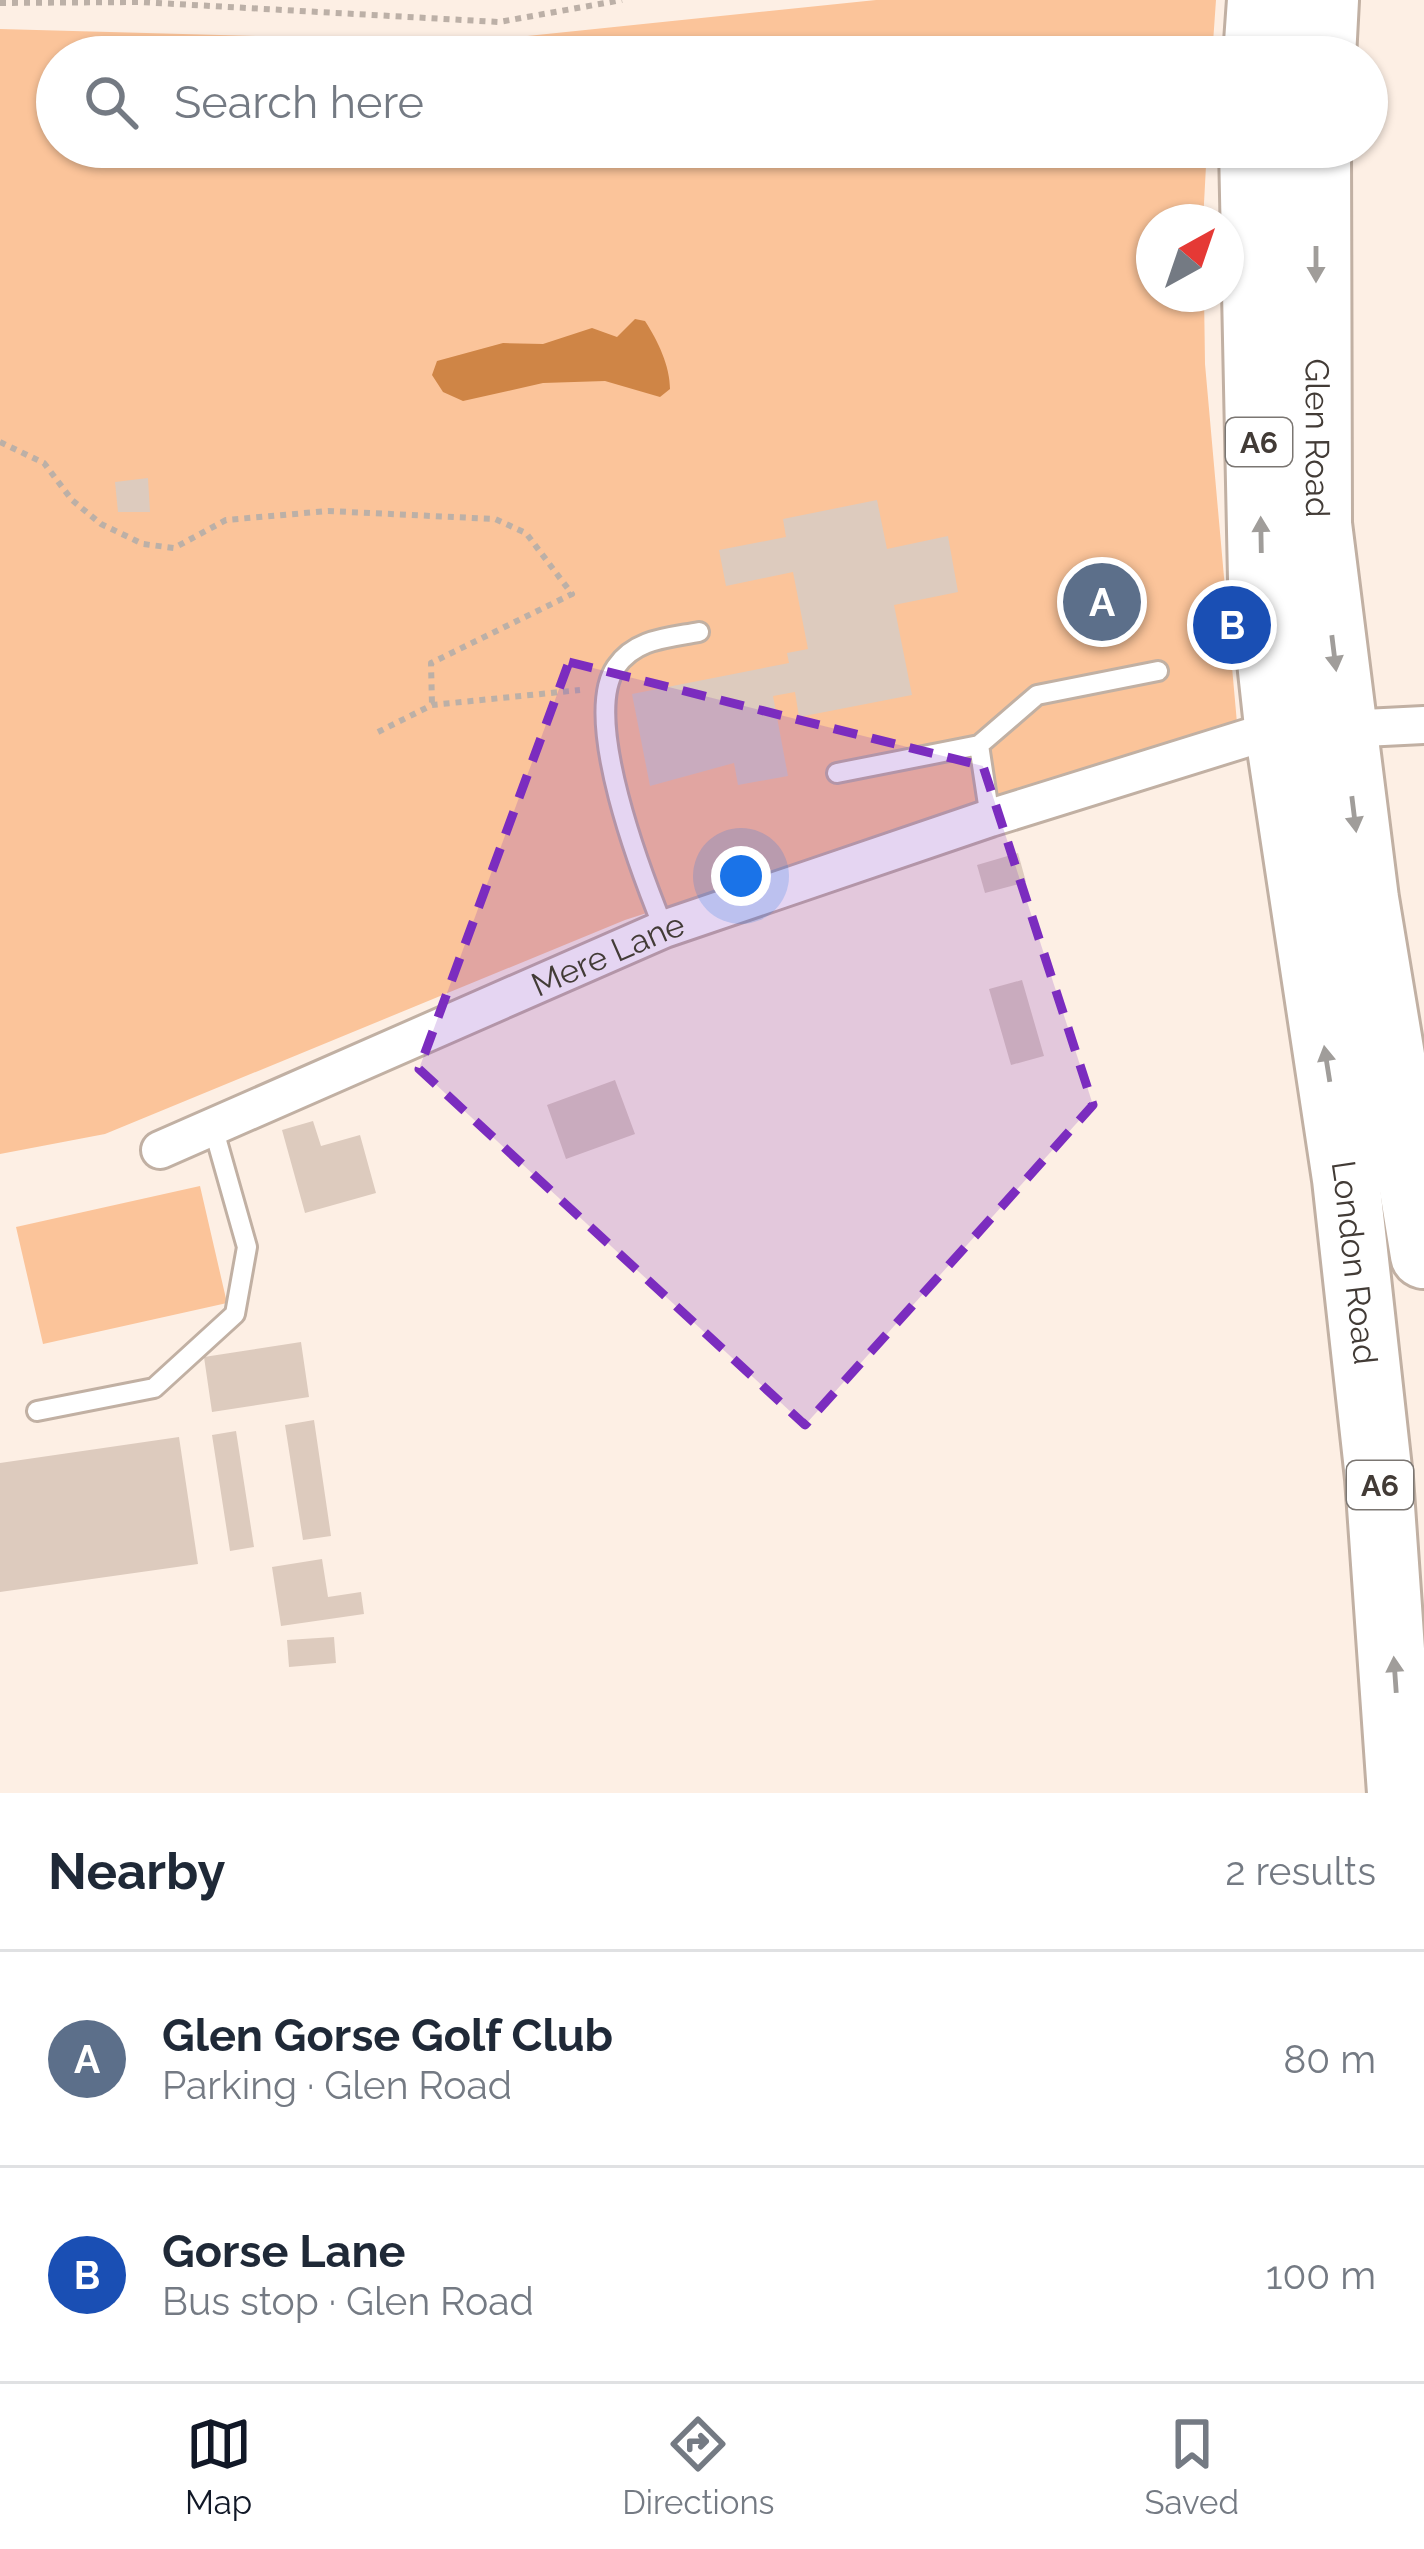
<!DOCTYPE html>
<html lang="en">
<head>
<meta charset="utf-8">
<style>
	body { margin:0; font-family:Raleway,sans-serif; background:#f2f2f3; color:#1f2937 }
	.compass { position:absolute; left:1136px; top:204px; width:108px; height:108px; border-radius:50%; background:#fff; box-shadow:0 3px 9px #0004; rotate:40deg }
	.you { position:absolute; left:741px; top:876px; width:42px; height:42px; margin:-30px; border:9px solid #fff; border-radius:50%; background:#1a73e8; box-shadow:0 0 0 18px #1a73e833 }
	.badge { display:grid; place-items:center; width:78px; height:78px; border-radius:50%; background:#111827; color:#fff; font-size:39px; font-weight:700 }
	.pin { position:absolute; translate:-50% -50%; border:6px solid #fff; box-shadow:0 3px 12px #0006 }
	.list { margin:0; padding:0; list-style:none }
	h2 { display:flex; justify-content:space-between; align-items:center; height:156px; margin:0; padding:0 48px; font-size:51px }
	h2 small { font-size:39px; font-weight:400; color:#747a83 }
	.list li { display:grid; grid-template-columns:78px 1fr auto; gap:36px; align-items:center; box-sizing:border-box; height:216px; padding:0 48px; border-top:3px solid #e0e1e3 }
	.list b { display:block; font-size:45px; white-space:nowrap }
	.list p { margin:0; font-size:39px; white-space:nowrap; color:#747a83 }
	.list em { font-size:39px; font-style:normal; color:#747a83 }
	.icon { flex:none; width:66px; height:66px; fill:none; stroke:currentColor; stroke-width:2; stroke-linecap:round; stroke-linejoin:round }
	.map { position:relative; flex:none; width:1424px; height:1793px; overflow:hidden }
	.search { position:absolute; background:#fff; box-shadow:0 3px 9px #0004; left:36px; right:36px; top:36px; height:132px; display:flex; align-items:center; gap:30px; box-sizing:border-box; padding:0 42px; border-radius:66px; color:#747a83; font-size:45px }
	.sheet { height:588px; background:#fff }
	nav { display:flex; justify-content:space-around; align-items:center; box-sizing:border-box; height:168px; border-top:3px solid #e0e1e3; background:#fff; font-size:33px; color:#747a83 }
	nav a { display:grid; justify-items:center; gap:6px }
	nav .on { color:#111827 }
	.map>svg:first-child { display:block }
	.green { fill:#fbc49a }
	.water { fill:#cf8546 }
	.building { fill:#ddcbbe }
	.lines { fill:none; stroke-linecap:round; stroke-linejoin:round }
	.lane-casing { stroke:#c1b0a3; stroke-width:24 }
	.street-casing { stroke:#c1b0a3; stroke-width:42 }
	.highway-casing { stroke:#c1b0a3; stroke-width:72 }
	.path { stroke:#bcb0a7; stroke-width:6; stroke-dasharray:6 6; stroke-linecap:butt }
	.lane { stroke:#fff; stroke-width:18 }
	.street { stroke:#fff; stroke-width:36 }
	.highway { stroke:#fff; stroke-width:66 }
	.oneway { fill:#a09d9a }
	.marked { fill:#7b2cbf; fill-opacity:0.2; stroke:#7b2cbf; stroke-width:9; stroke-dasharray:24 15; stroke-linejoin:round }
	.labels { text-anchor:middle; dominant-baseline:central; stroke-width:12; stroke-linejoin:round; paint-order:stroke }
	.shield { fill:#fff; stroke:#7b7672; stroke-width:3 }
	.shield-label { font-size:30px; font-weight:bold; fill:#423b36 }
	.street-label { font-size:33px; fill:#423b36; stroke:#fff }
</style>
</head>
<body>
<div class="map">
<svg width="1424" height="1793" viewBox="0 0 1424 1793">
	<rect width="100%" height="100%" fill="#fdefe4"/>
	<path class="green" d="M876,0H1216L1212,57H57V147H1207L1203,222H1154V294H1204L1205,364L1237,723L625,920L105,1134L0,1154V29L470,42Z
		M200,1186L227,1303L43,1344L16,1227Z"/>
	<path class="water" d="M635,319L645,321C658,341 670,366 670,389L660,397L605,381L543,383L463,401L443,392L432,375L437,361L503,343L543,344L592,328L617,337Z"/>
	<path class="building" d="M148,478L150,512H118L115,482Z
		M877,500L887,549L948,536L958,592L894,605L912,695L799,717L795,692L773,696L788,776L738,785L734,763L650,786L632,694L789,663L787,653L808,649L793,572L726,586L719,550L786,537L783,519Z
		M1018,853L1026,882L985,893L977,865Z
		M1022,980L1044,1056L1011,1065L989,989Z
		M615,1080L635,1134L566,1159L547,1105Z
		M313,1121L321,1146L360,1135L376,1193L305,1213L282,1130Z
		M301,1342L309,1397L212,1412L204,1357Z
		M314,1420L331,1536L303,1540L285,1425Z
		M236,1431L254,1547L230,1551L212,1435Z
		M179,1437L198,1564L0,1592V1463Z
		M322,1559L328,1597L361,1592L364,1614L281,1626L272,1567Z
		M334,1637L336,1663L289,1667L287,1640Z"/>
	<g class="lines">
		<g class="lane-casing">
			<path id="lane" d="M979,745L1037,695L1158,671
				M837,773L979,745L990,818
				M664,929C642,875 581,718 616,667C635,639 667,638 699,632
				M37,1411L154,1388L235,1314L247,1247L213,1127"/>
		</g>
		<g class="street-casing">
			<g id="street">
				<path id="s1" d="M160,1150L664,929L990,818L1263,733L1424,725"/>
			</g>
		</g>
		<g class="highway-casing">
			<g id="highway">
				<path d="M1257,57L1261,0"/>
				<path d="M1322,57L1325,0"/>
				<path id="s2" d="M1253,147L1262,579L1279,735L1346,1179L1379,1478L1401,1793"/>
				<path id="s3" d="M1317,147L1318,524L1365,899L1424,1255"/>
			</g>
		</g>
		<path class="path" d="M0,3L140,2L499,22L622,0
			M0,442L44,463L72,500L101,524L143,544L174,548L226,520L328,511L495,519L526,533L572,594L431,663L432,705
			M378,732L432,705L580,690"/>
		<use href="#lane" class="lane"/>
		<use href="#street" class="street"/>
		<use href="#highway" class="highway"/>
	</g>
	<defs><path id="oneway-solid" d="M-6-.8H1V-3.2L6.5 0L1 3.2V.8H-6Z" transform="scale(3)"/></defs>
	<g class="oneway">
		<use href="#oneway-solid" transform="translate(1316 264) rotate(90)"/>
		<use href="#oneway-solid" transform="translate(1261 535) rotate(-91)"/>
		<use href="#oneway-solid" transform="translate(1334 653) rotate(83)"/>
		<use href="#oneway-solid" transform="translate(1354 814) rotate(83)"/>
		<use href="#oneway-solid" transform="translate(1327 1064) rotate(-99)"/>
		<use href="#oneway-solid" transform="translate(1395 1675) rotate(-94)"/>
	</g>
	<path class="marked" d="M569,662L983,766L1093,1105L805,1425L419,1069Z"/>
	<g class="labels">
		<g class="shield">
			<rect x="1226" y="418" width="66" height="48" rx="9"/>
			<rect x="1347" y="1461" width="66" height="48" rx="9"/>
		</g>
		<g class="shield-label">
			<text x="1259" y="442">A6</text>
			<text x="1380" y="1485">A6</text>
		</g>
		<g class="street-label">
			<text stroke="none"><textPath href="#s3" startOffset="291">Glen Road</textPath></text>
			<text stroke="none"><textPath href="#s1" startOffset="489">Mere Lane</textPath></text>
			<text stroke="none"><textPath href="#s2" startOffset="1122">London Road</textPath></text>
		</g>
	</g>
</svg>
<svg class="compass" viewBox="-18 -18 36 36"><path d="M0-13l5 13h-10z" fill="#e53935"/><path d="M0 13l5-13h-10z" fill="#747a83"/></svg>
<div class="you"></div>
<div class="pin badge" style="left:1102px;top:602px;background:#5c6f8a">A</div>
<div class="pin badge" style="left:1232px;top:625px;background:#1a4fb4">B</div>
<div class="search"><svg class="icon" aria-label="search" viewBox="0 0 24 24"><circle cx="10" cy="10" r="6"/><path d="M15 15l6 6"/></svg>Search here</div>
</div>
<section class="sheet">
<h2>Nearby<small>2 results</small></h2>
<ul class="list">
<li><span class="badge" style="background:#5c6f8a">A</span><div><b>Glen Gorse Golf Club</b><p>Parking · Glen Road</p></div><em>80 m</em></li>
<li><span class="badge" style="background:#1a4fb4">B</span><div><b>Gorse Lane</b><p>Bus stop · Glen Road</p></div><em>100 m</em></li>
</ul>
</section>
<nav>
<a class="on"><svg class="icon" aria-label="map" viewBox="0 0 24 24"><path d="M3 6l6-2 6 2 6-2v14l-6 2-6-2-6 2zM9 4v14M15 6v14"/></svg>Map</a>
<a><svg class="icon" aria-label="directions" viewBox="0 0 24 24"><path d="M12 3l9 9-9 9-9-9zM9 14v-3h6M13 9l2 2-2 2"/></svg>Directions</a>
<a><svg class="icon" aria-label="saved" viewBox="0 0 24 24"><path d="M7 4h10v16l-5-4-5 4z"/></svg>Saved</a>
</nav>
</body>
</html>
